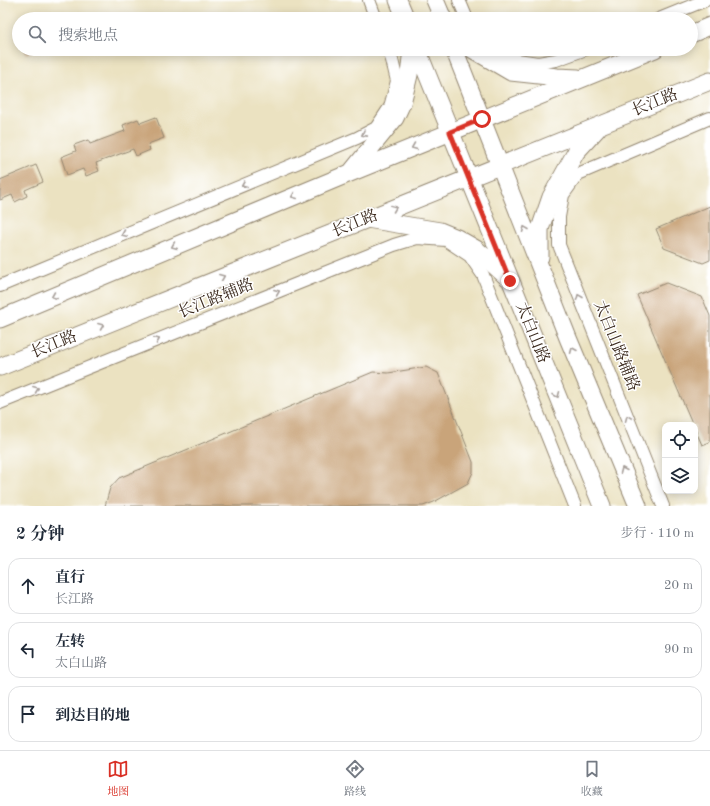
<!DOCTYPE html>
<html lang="zh">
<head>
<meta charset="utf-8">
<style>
	body { margin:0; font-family:"Old Standard TT","Noto Serif SC",serif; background:#f6f6f7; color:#1f2937 }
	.controls { position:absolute; right:12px; bottom:12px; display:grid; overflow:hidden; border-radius:8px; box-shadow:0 2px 10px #0003 }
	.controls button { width:36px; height:36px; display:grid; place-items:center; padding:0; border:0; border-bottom:1px solid #e0e1e3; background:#fff; color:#1f2937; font:20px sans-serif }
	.stop { position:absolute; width:12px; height:12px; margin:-9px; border:3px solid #d93025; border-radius:50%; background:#fff }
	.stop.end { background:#d93025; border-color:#fff; box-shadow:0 1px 4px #0008 }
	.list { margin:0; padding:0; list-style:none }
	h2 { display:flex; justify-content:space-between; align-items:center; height:52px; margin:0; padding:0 16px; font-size:17px }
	h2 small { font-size:13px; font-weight:400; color:#747a83 }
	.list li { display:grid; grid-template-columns:26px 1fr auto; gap:12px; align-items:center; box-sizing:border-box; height:56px; margin:0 8px 8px; padding:0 8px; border:1px solid #e0e1e3; border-radius:12px }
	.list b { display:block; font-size:15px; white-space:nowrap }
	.list p { margin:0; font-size:13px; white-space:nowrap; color:#747a83 }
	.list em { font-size:13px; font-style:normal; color:#747a83 }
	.icon { flex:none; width:22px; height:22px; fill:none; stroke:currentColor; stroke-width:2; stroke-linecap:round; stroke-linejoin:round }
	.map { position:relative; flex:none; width:710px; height:506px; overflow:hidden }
	.search { position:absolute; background:#fff; box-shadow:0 2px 10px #0003; left:12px; right:12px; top:12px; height:44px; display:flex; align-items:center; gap:10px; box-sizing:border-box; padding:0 14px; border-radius:22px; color:#747a83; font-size:15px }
	.sheet { height:244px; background:#fff }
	nav { display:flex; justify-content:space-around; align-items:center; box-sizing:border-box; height:56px; border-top:1px solid #e0e1e3; background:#fff; font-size:11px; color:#747a83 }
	nav a { display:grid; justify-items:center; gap:2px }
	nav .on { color:#d93025 }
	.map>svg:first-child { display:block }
	.building { fill:#c9a47a }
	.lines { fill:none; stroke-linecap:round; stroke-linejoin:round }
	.minor-casing { stroke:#938670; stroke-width:14 }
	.secondary-casing { stroke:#938670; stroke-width:19 }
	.minor { stroke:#fff; stroke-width:12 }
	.secondary { stroke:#fff; stroke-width:17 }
	.oneway { stroke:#a79f9a }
	.route { stroke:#d93025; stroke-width:5 }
	.labels { text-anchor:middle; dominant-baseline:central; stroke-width:3; stroke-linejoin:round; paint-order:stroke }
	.street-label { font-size:16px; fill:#3b2a1e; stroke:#fff }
</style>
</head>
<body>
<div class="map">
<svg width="710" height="506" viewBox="0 0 710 506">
	<rect width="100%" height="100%" fill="#fff"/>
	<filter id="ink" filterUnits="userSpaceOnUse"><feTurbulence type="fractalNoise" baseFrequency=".025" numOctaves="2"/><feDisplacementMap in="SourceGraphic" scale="8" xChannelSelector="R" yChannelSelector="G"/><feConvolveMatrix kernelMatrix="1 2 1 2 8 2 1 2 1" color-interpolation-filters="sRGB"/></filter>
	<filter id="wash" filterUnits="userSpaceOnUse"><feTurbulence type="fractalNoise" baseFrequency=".012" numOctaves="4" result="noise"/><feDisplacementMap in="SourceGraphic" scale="16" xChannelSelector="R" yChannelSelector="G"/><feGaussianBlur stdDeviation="0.9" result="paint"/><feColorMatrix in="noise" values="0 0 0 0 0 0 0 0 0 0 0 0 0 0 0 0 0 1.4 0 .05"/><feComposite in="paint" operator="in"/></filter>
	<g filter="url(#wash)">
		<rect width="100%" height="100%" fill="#ebe2c1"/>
		<g id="blocks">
			<path class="building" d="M24,49H39L26,54Z
				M60,49H71L62,53Z
				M156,117L164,138L148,144L150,150L136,156L133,149L96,163L99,171L86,176L83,169L67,175L61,157L76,151L74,145L88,140L90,144L125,131L123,125L138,119L140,123Z
				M36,165L43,182L25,190L27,196L15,202L12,195L0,200V180Z
				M710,206V260L703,263L664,248L656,229Z
				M666,283L702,297L710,316V442L702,445L695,429V425H693L637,295Z
				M426,367L438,373L473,462V472L468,483L434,502L423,506H105L110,488L119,478L373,372L388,373Z"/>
		</g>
	</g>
	<g filter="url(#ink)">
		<use href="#blocks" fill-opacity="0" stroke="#938670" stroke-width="1"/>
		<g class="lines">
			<g class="minor-casing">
				<path id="minor" d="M369,0L376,19
					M459,0L467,19
					M659,19L706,0
					M494,49L510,59L538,63L556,60L586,49
					M0,286L357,138L376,128L390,107L397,81L392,60L388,49
					M0,403L394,245L417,238L446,240L470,256L483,275L575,506
					M663,506L559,245V217L563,195L578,174L710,118"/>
			</g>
			<g class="secondary-casing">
				<path id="secondary" d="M398,0L406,19
					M435,0L443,19
					M691,34L710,26
					M417,49L602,506
					M454,49L568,338L638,506
					M472,49L511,72L557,77L578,78
					M352,171L395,118L402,103L409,75L412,49
					M367,219L440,231L457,238L476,249L508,278
					M540,257V229L551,197L576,152L598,128
					M0,319L350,173L655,49
					M0,367L710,81"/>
			</g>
			<use href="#minor" class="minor"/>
			<use href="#secondary" class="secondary"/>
		</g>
		<defs><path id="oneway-chevron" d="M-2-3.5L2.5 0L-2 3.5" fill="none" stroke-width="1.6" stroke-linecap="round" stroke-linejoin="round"/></defs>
		<g class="oneway">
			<use href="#oneway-chevron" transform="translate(364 134) rotate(152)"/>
			<use href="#oneway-chevron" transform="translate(414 147) rotate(158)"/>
			<use href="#oneway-chevron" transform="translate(244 185) rotate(158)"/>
			<use href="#oneway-chevron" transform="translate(294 196) rotate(157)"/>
			<use href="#oneway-chevron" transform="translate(394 208) rotate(-22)"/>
			<use href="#oneway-chevron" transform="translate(525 229) rotate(-112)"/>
			<use href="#oneway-chevron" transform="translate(124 234) rotate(158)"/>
			<use href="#oneway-chevron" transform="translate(174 246) rotate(157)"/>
			<use href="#oneway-chevron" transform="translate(222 277) rotate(-22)"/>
			<use href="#oneway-chevron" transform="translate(277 292) rotate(-22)"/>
			<use href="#oneway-chevron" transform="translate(54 296) rotate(157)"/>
			<use href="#oneway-chevron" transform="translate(579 297) rotate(-112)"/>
			<use href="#oneway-chevron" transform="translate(101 326) rotate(-22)"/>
			<use href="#oneway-chevron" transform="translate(157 340) rotate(-22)"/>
			<use href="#oneway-chevron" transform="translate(573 350) rotate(-113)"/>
			<use href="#oneway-chevron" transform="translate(36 389) rotate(-22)"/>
			<use href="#oneway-chevron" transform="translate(557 395) rotate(68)"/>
			<use href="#oneway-chevron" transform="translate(628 418) rotate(-112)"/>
			<use href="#oneway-chevron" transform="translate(623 470) rotate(-113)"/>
		</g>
	</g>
	<g class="lines" filter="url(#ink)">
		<path class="route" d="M482,119L450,132L510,281"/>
	</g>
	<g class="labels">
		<g class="street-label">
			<text transform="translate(655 103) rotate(-22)">长江路</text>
			<text transform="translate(355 224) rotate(-22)">长江路</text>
			<text transform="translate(216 299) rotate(-22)">长江路辅路</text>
			<text transform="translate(532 333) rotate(68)">太白山路</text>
			<text transform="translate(54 345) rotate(-22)">长江路</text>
			<text transform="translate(616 346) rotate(68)">太白山路辅路</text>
		</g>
	</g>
</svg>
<div class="controls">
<button><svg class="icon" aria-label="locate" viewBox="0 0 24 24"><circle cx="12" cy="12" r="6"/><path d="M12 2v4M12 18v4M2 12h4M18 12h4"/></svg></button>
<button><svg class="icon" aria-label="layers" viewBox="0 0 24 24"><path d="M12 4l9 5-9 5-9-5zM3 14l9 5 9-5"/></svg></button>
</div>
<div class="stop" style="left:482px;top:119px"></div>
<div class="stop end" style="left:510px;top:281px"></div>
<div class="search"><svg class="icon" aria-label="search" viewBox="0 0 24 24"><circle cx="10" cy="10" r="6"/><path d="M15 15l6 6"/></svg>搜索地点</div>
</div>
<section class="sheet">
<h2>2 分钟<small>步行 · 110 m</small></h2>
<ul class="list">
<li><svg class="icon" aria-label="ahead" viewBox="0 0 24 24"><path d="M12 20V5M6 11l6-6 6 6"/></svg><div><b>直行</b><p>长江路</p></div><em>20 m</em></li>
<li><svg class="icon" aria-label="left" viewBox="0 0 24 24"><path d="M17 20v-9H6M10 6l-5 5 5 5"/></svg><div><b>左转</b><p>太白山路</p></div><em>90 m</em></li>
<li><svg class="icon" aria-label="arrive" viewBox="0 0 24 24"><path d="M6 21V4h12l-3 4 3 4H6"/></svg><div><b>到达目的地</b></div></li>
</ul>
</section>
<nav>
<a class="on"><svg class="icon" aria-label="map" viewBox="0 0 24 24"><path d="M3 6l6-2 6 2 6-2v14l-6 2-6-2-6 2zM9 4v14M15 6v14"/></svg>地图</a>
<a><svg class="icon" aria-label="directions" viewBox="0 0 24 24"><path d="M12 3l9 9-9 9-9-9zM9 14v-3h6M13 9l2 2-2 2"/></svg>路线</a>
<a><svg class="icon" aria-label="saved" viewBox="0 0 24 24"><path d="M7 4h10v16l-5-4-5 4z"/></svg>收藏</a>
</nav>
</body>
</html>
